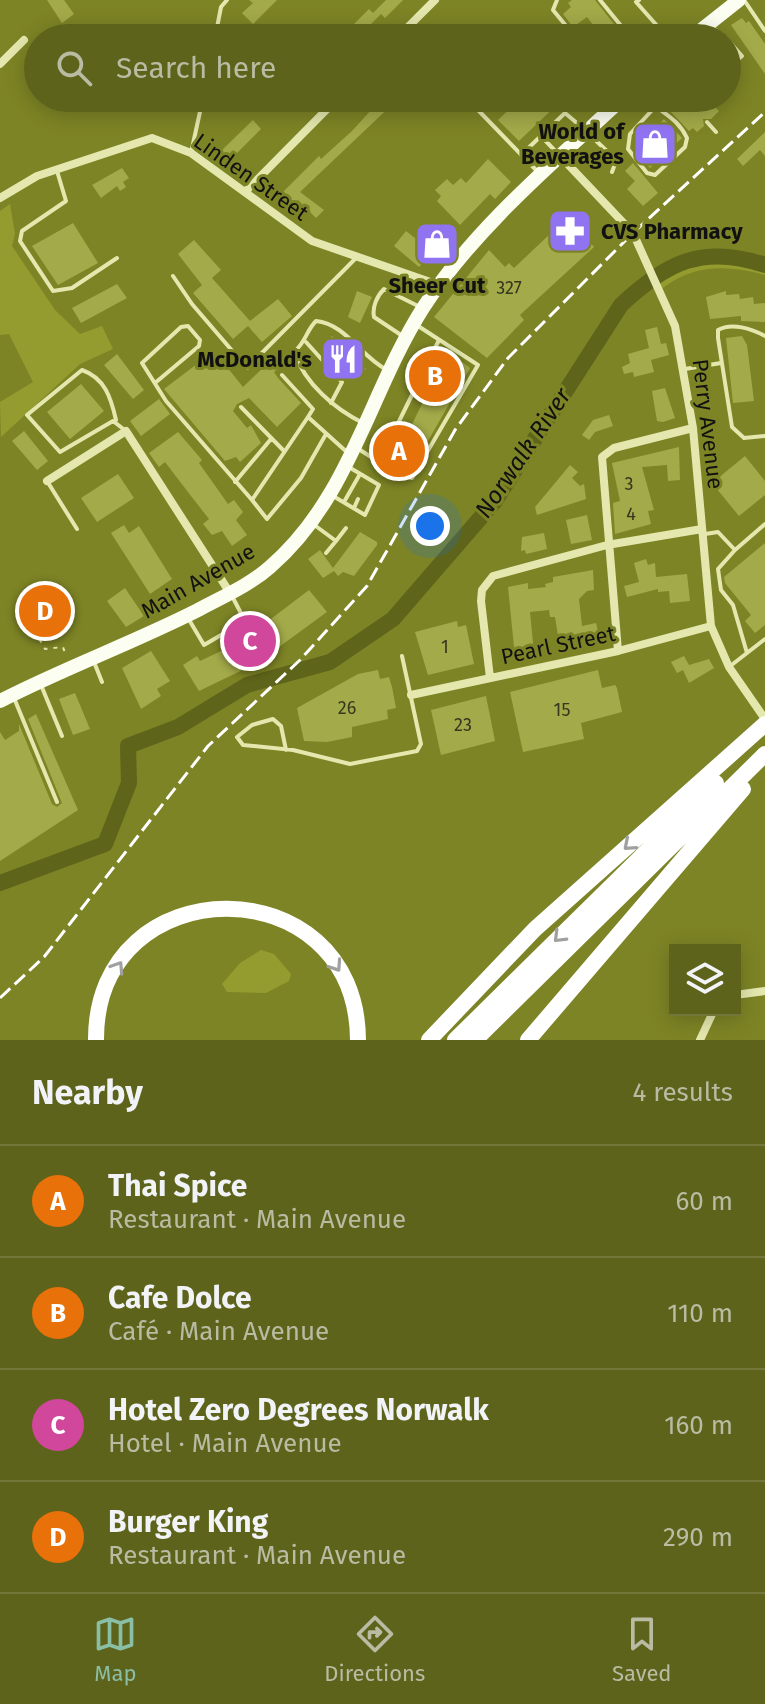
<!DOCTYPE html>
<html lang="en">
<head>
<meta charset="utf-8">
<style>
	body { margin:0; font-family:"Fira Sans",sans-serif; background:#676c29; color:#f1f3f6 }
	.controls { position:absolute; right:24px; bottom:24px; display:grid; overflow:hidden; border-radius:0px; box-shadow:0 4px 20px #0003 }
	.controls button { width:72px; height:72px; display:grid; place-items:center; padding:0; border:0; border-bottom:2px solid #73773b; background:#5e631c; color:#f1f3f6; font:40px sans-serif }
	.you { position:absolute; left:430px; top:526px; width:28px; height:28px; margin:-20px; border:6px solid #fff; border-radius:50%; background:#1a73e8; box-shadow:0 0 0 12px #1a73e833 }
	.badge { display:grid; place-items:center; width:52px; height:52px; border-radius:50%; background:#8abfa5; color:#fff; font-size:26px; font-weight:700 }
	.pin { position:absolute; translate:-50% -50%; border:4px solid #fff; box-shadow:0 2px 8px #0006 }
	.list { margin:0; padding:0; list-style:none }
	h2 { display:flex; justify-content:space-between; align-items:center; height:104px; margin:0; padding:0 32px; font-size:34px }
	h2 small { font-size:26px; font-weight:400; color:#b9bca3 }
	.list li { display:grid; grid-template-columns:52px 1fr auto; gap:24px; align-items:center; box-sizing:border-box; height:112px; padding:0 32px; border-top:2px solid #73773b }
	.list b { display:block; font-size:30px; white-space:nowrap }
	.list p { margin:0; font-size:26px; white-space:nowrap; color:#b9bca3 }
	.list em { font-size:26px; font-style:normal; color:#b9bca3 }
	.icon { flex:none; width:44px; height:44px; fill:none; stroke:currentColor; stroke-width:2; stroke-linecap:round; stroke-linejoin:round }
	.map { position:relative; flex:none; width:765px; height:1040px; overflow:hidden }
	.search { position:absolute; background:#5e631c; box-shadow:0 4px 20px #0003; left:24px; right:24px; top:24px; height:88px; display:flex; align-items:center; gap:20px; box-sizing:border-box; padding:0 28px; border-radius:44px; color:#b9bca3; font-size:30px }
	.sheet { height:552px; background:#5e631c }
	nav { display:flex; justify-content:space-around; align-items:center; box-sizing:border-box; height:112px; border-top:2px solid #73773b; background:#5e631c; font-size:22px; color:#b9bca3 }
	nav a { display:grid; justify-items:center; gap:4px }
	nav .on { color:#8abfa5 }
	.map>svg:first-child { display:block }
	.green { fill:#959c2f }
	.lines { fill:none; stroke-linecap:round; stroke-linejoin:round }
	.river { stroke:#5e641a; stroke-width:16 }
	.building { fill:#a3aa49 }
	.path { stroke:#e4e8ae; stroke-width:2; stroke-dasharray:4 6; stroke-linecap:butt }
	.lane { stroke:#e4e8ae; stroke-width:4 }
	.street { stroke:#e4e8ae; stroke-width:8 }
	.primary { stroke:#fcfef1; stroke-width:14 }
	.highway { stroke:#fff; stroke-width:16 }
	.rail { stroke:#fff; stroke-width:3; stroke-dasharray:14 6; stroke-linecap:butt }
	.oneway { stroke:#a0a0a0 }
	.labels { text-anchor:middle; dominant-baseline:central; stroke-width:6; stroke-linejoin:round; paint-order:stroke }
	.number-label { font-size:18px; fill:#36371f }
	.poi-label { font-size:22px; font-weight:bold; fill:#111; stroke:#7d8425; text-anchor:end }
	.street-label { font-size:22px; fill:#111; stroke:#7d8425 }
	.water-label { font-size:24px; font-style:italic; fill:#111; stroke:#7d8425 }
</style>
</head>
<body>
<div class="map">
<svg width="765" height="1040" viewBox="0 0 765 1040">
	<rect width="100%" height="100%" fill="#7d8425"/>
	<path class="green" d="M10,204L15,234L12,246L55,310L80,334L102,326L113,349L80,364L1,437L0,402L33,382L9,334L0,335V211Z
		M734,258L765,266V275C726,264 689,264 657,293L654,285C677,264 705,261 734,258Z
		M261,950L274,954L291,974L289,981L266,993L227,992L222,984L240,963Z"/>
	<g class="lines">
		<path class="river" d="M0,883L105,844L129,783L128,746L178,727L247,685L330,662L393,619L495,501L621,305C667,262 703,244 765,265"/>
	</g>
	<path class="building" d="M47,0H64L74,14L62,23Z
		M249,0H277L253,24L242,13L253,3Z
		M386,0H403L385,18L381,14L357,38H340L369,9L373,13Z
		M572,0H595L625,38H603L587,17L573,27L563,14L571,7L568,3Z
		M742,18L746,23L749,21L765,44V74L731,25Z
		M382,98H399L300,192L324,210L316,218L298,200L288,210L277,200L279,196L319,156L321,159L352,131Z
		M521,98H564L519,141L498,120Z
		M665,98H706L719,111L711,119H703L704,126L697,132L693,128L689,131L671,112L675,109Z
		M664,119L682,138L650,168L633,148Z
		M253,120L261,129L230,160L221,151Z
		M765,132V156L760,150L743,166L737,159Z
		M488,159L511,182L495,199L490,194L460,225L437,201L441,196L435,190L447,179L453,185L461,178L466,183Z
		M633,163L658,193L643,206L627,189L635,181L625,171Z
		M122,168L129,178L123,182L126,187L120,191L117,186L101,198L92,185Z
		M569,216L594,247L520,315L524,320L487,358L434,317L489,250L505,267L509,263L514,268Z
		M73,223L98,263L58,285L32,246Z
		M426,227L442,243L419,267L394,246L406,231L415,238Z
		M194,240L221,270L212,278L250,321L278,299L292,316L262,342L248,326L233,339L193,293L202,285L178,254Z
		M117,284L127,298L81,323L72,308Z
		M357,291L372,297L360,323L348,317Z
		M726,291V295L739,294L740,299L753,297L754,304L765,303V322L741,321V316L710,319L706,297Z
		M657,327L661,344L666,343L669,355L651,360L654,372L634,377L633,372L624,374L622,367L630,363L628,354L649,348L645,330Z
		M332,336L366,369L353,381L327,357L322,346Z
		M742,336L747,345L754,401L733,403L726,338Z
		M214,351L243,387L270,361L278,369L274,372L278,378L301,403L277,427L249,398L237,404L233,411L247,428L251,425L261,443L240,462L236,457L225,461L164,389Z
		M448,351L470,368L410,472L398,468L392,465Z
		M117,354L144,390L133,399L104,365Z
		M81,384L104,411L70,439L47,412Z
		M665,388L675,418L663,422L657,421L652,391Z
		M159,399L170,414L141,436L130,421Z
		M609,415L613,426L595,432L589,440L582,435L593,420Z
		M24,431L48,461L37,470L12,441Z
		M178,432L202,460L199,463L228,504L234,500L243,512L236,520L247,535L232,546L222,531L212,535L203,524L209,519L191,496L165,462L159,467L149,453Z
		M679,447L680,480L668,481L667,465L642,467L654,510L648,511L651,524L615,534L613,503L620,501L612,463Z
		M745,456L765,481V495L739,516L712,483Z
		M570,465L578,472L572,478L580,486L584,484L586,499L537,515L535,507Z
		M118,474L134,498L97,522L81,498Z
		M587,515L592,540L571,544L566,520Z
		M124,525L129,533L139,526L172,579L150,594L111,533Z
		M360,532L377,542V545L354,576L343,572L338,576L334,571L323,578L308,559L320,550L333,568Z
		M544,533L547,549L526,554L525,550L521,551L522,537Z
		M765,543V625L755,633L745,621L751,615L725,583L724,577Z
		M646,559L648,565L655,563L656,577L687,574L690,601L670,603L669,591L658,592V589L627,597L624,586L639,582L634,563Z
		M593,570L594,590L587,591L579,599L582,626L596,623L600,639L560,648L555,617H550L549,610L530,612L534,653L515,657L508,587L528,583V589L546,587L545,584L553,582V577Z
		M125,588L144,616L126,627L107,601Z
		M309,590L327,612L257,663L199,691L183,665L197,656L200,661L242,641Z
		M457,621L458,627L466,625L474,664L428,675L415,632Z
		M151,651L170,681L157,689L161,696L141,709L122,668Z
		M684,656L689,665L709,659L714,668L689,683L683,670L677,673L671,662Z
		M378,670L380,679L389,677L392,687L396,708L387,710L388,719L352,727V737L327,742L304,741L297,708L358,674Z
		M598,670L602,688L615,685L617,688L622,712L581,723L584,739L523,752L510,692Z
		M75,693L90,729L73,735L59,699Z
		M486,696L495,741L441,755L431,710Z
		M36,714L78,810L0,861V732L5,740L19,731V724L52,804L57,807L62,803L28,719Z"/>
	<g class="lines">
		<path class="path" d="M30,595L47,631L40,640L45,649L63,647L66,656"/>
		<path class="lane" d="M557,0L553,10L576,38
			M600,0L631,38
			M639,0L636,2L668,38
			M744,0L765,31
			M712,27L726,38
			M215,38L221,7L227,0
			M540,38L545,34
			M727,39L742,56L727,69
			M479,98L475,106L478,110L537,171
			M646,98C661,113 677,117 687,138L685,147L655,175L647,173L628,149L630,134L655,107
			M707,122L716,132
			M590,135L610,154L615,164L612,172
			M541,136L559,155
			M191,153L203,98
			M521,155L565,113L584,129
			M57,171L66,201L22,231L20,241L53,291L72,288L117,258
			M173,276L192,304L247,368L356,258
			M400,297L409,277
			M401,335L374,317C372,307 377,296 384,289L418,306
			M765,336C752,329 732,322 718,330V338L732,427L744,438L765,436
			M306,342L342,382L331,403
			M685,369L721,363
			M282,375L313,409L308,417
			M155,383L199,346L200,340L188,326L181,327L142,363L166,401L252,500
			M241,407L284,451
			M116,420C111,398 105,378 82,370L27,415L60,452L113,421L126,431
			M363,423C335,409 305,384 294,352C306,342 306,331 316,321C346,324 361,357 387,370
			M326,434L301,478L267,519L252,500L308,417L349,454
			M357,448L396,473L412,478L478,365L415,324
			M380,460L439,340
			M47,481L77,529
			M235,482L271,439
			M333,496L365,515L379,485L347,466
			M344,502L360,474
			M354,508L358,499
			M313,524L336,541L326,553
			M705,534L718,532L735,550L765,524
			M336,541L346,528
			M735,550L718,569L721,590L733,605L747,653
			M188,618L204,645L245,621L232,596
			M94,662L102,682
			M729,667L765,639
			M41,685L62,736
			M14,698L57,802
			M286,750L281,726L273,719L252,725L237,737L243,745L293,750L350,764L417,751L421,744L402,656"/>
		<path class="street" d="M397,38L435,0
			M0,64L24,40
			M561,157L633,233L675,326L693,428L711,626L729,667L765,719
			M247,190L338,98
			M0,198L37,176L152,138L191,153L312,241L439,285
			M47,481L126,431L230,593
			M618,651L602,457L614,448L693,428
			M490,678L481,601L482,590L493,576L607,545L702,529
			M411,695L618,651L711,626
			M735,995L765,991
			M700,1040L714,1010"/>
		<path class="primary" d="M691,38L739,0
			M0,701C64,668 133,643 198,610C222,597 250,585 270,567C350,498 369,393 423,308C473,230 555,161 623,98"/>
		<path class="highway" d="M96,1040C95,866 357,864 358,1040
			M429,1040L535,929L765,724
			M455,1040L716,783
			M475,1040L765,754
			M528,1040L743,789"/>
		<path class="rail" d="M0,998L44,957L208,746L300,660L367,586L455,430L508,358L633,233L765,112"/>
	</g>
	<defs><path id="oneway-chevron" d="M-2-3.5L2.5 0L-2 3.5" fill="none" stroke-width="1.6" stroke-linecap="round" stroke-linejoin="round" transform="scale(2)"/></defs>
	<g class="oneway">
		<use href="#oneway-chevron" transform="translate(629 845) rotate(139)"/>
		<use href="#oneway-chevron" transform="translate(559 937) rotate(135)"/>
		<use href="#oneway-chevron" transform="translate(336 966) rotate(56)"/>
		<use href="#oneway-chevron" transform="translate(118 967) rotate(-57)"/>
	</g>
	<defs>
		<g id="shop-square" transform="scale(2.3)"><rect x="-9" y="-9" width="18" height="18" rx="4" fill="#9073f1" stroke="#7d8425"/><path d="M-5-2.5h2.3a2.7 3.5 0 0 1 5.4 0H5L5.5 6h-11ZM-1.5-2.5h3a1.5 2.3 0 0 0-3 0Z" fill="#fff"/></g>
		<g id="pharmacy-square" transform="scale(2.3)"><rect x="-9" y="-9" width="18" height="18" rx="4" fill="#9073f1" stroke="#7d8425"/><path d="M-2-6h4v4h4v4h-4v4h-4v-4h-4v-4h4Z" fill="#fff"/></g>
		<g id="restaurant-square" transform="scale(2.3)"><rect x="-9" y="-9" width="18" height="18" rx="4" fill="#9073f1" stroke="#7d8425"/><path d="M-5-6h1v4h1v-4h1v4h1v-4h1v5L-1.5 .5V6h-2V.5L-5-1ZM5-6V6H3V1.5H1.5Q1.5-4 5-6Z" fill="#fff"/></g>
	</defs>
	<g fill-rule="evenodd">
		<use href="#shop-square" x="655" y="144"/>
		<use href="#pharmacy-square" x="570" y="231"/>
		<use href="#shop-square" x="437" y="244"/>
		<use href="#restaurant-square" x="343" y="359"/>
	</g>
	<g class="labels">
		<g class="number-label">
			<text x="509" y="288">327</text>
			<text x="629" y="484">3</text>
			<text x="631" y="514">4</text>
			<text x="445" y="647">1</text>
			<text x="347" y="708">26</text>
			<text x="562" y="710">15</text>
			<text x="463" y="725">23</text>
		</g>
		<g class="poi-label">
			<text x="624" y="131">World of<tspan x="624" dy="25">Beverages</tspan></text>
			<text x="601" y="231" text-anchor="start">CVS Pharmacy</text>
			<text x="437" y="285" text-anchor="middle">Sheer Cut</text>
			<text x="312" y="359">McDonald's</text>
		</g>
		<g class="street-label">
			<text transform="translate(251 177) rotate(35)">Linden Street</text>
			<text transform="translate(708 424) rotate(83)">Perry Avenue</text>
			<text transform="translate(198 581) rotate(-30)">Main Avenue</text>
			<text transform="translate(558 645) rotate(-12)">Pearl Street</text>
		</g>
		<g class="water-label">
			<text transform="translate(523 453) rotate(-56)">Norwalk River</text>
		</g>
	</g>
</svg>
<div class="controls">
<button><svg class="icon" aria-label="layers" viewBox="0 0 24 24"><path d="M12 4l9 5-9 5-9-5zM3 14l9 5 9-5"/></svg></button>
</div>
<div class="you"></div>
<div class="pin badge" style="left:399px;top:451px;background:#e8710a">A</div>
<div class="pin badge" style="left:435px;top:376px;background:#e8710a">B</div>
<div class="pin badge" style="left:250px;top:641px;background:#d1479c">C</div>
<div class="pin badge" style="left:45px;top:611px;background:#e8710a">D</div>
<div class="search"><svg class="icon" aria-label="search" viewBox="0 0 24 24"><circle cx="10" cy="10" r="6"/><path d="M15 15l6 6"/></svg>Search here</div>
</div>
<section class="sheet">
<h2>Nearby<small>4 results</small></h2>
<ul class="list">
<li><span class="badge" style="background:#e8710a">A</span><div><b>Thai Spice</b><p>Restaurant · Main Avenue</p></div><em>60 m</em></li>
<li><span class="badge" style="background:#e8710a">B</span><div><b>Cafe Dolce</b><p>Café · Main Avenue</p></div><em>110 m</em></li>
<li><span class="badge" style="background:#d1479c">C</span><div><b>Hotel Zero Degrees Norwalk</b><p>Hotel · Main Avenue</p></div><em>160 m</em></li>
<li><span class="badge" style="background:#e8710a">D</span><div><b>Burger King</b><p>Restaurant · Main Avenue</p></div><em>290 m</em></li>
</ul>
</section>
<nav>
<a class="on"><svg class="icon" aria-label="map" viewBox="0 0 24 24"><path d="M3 6l6-2 6 2 6-2v14l-6 2-6-2-6 2zM9 4v14M15 6v14"/></svg>Map</a>
<a><svg class="icon" aria-label="directions" viewBox="0 0 24 24"><path d="M12 3l9 9-9 9-9-9zM9 14v-3h6M13 9l2 2-2 2"/></svg>Directions</a>
<a><svg class="icon" aria-label="saved" viewBox="0 0 24 24"><path d="M7 4h10v16l-5-4-5 4z"/></svg>Saved</a>
</nav>
</body>
</html>
